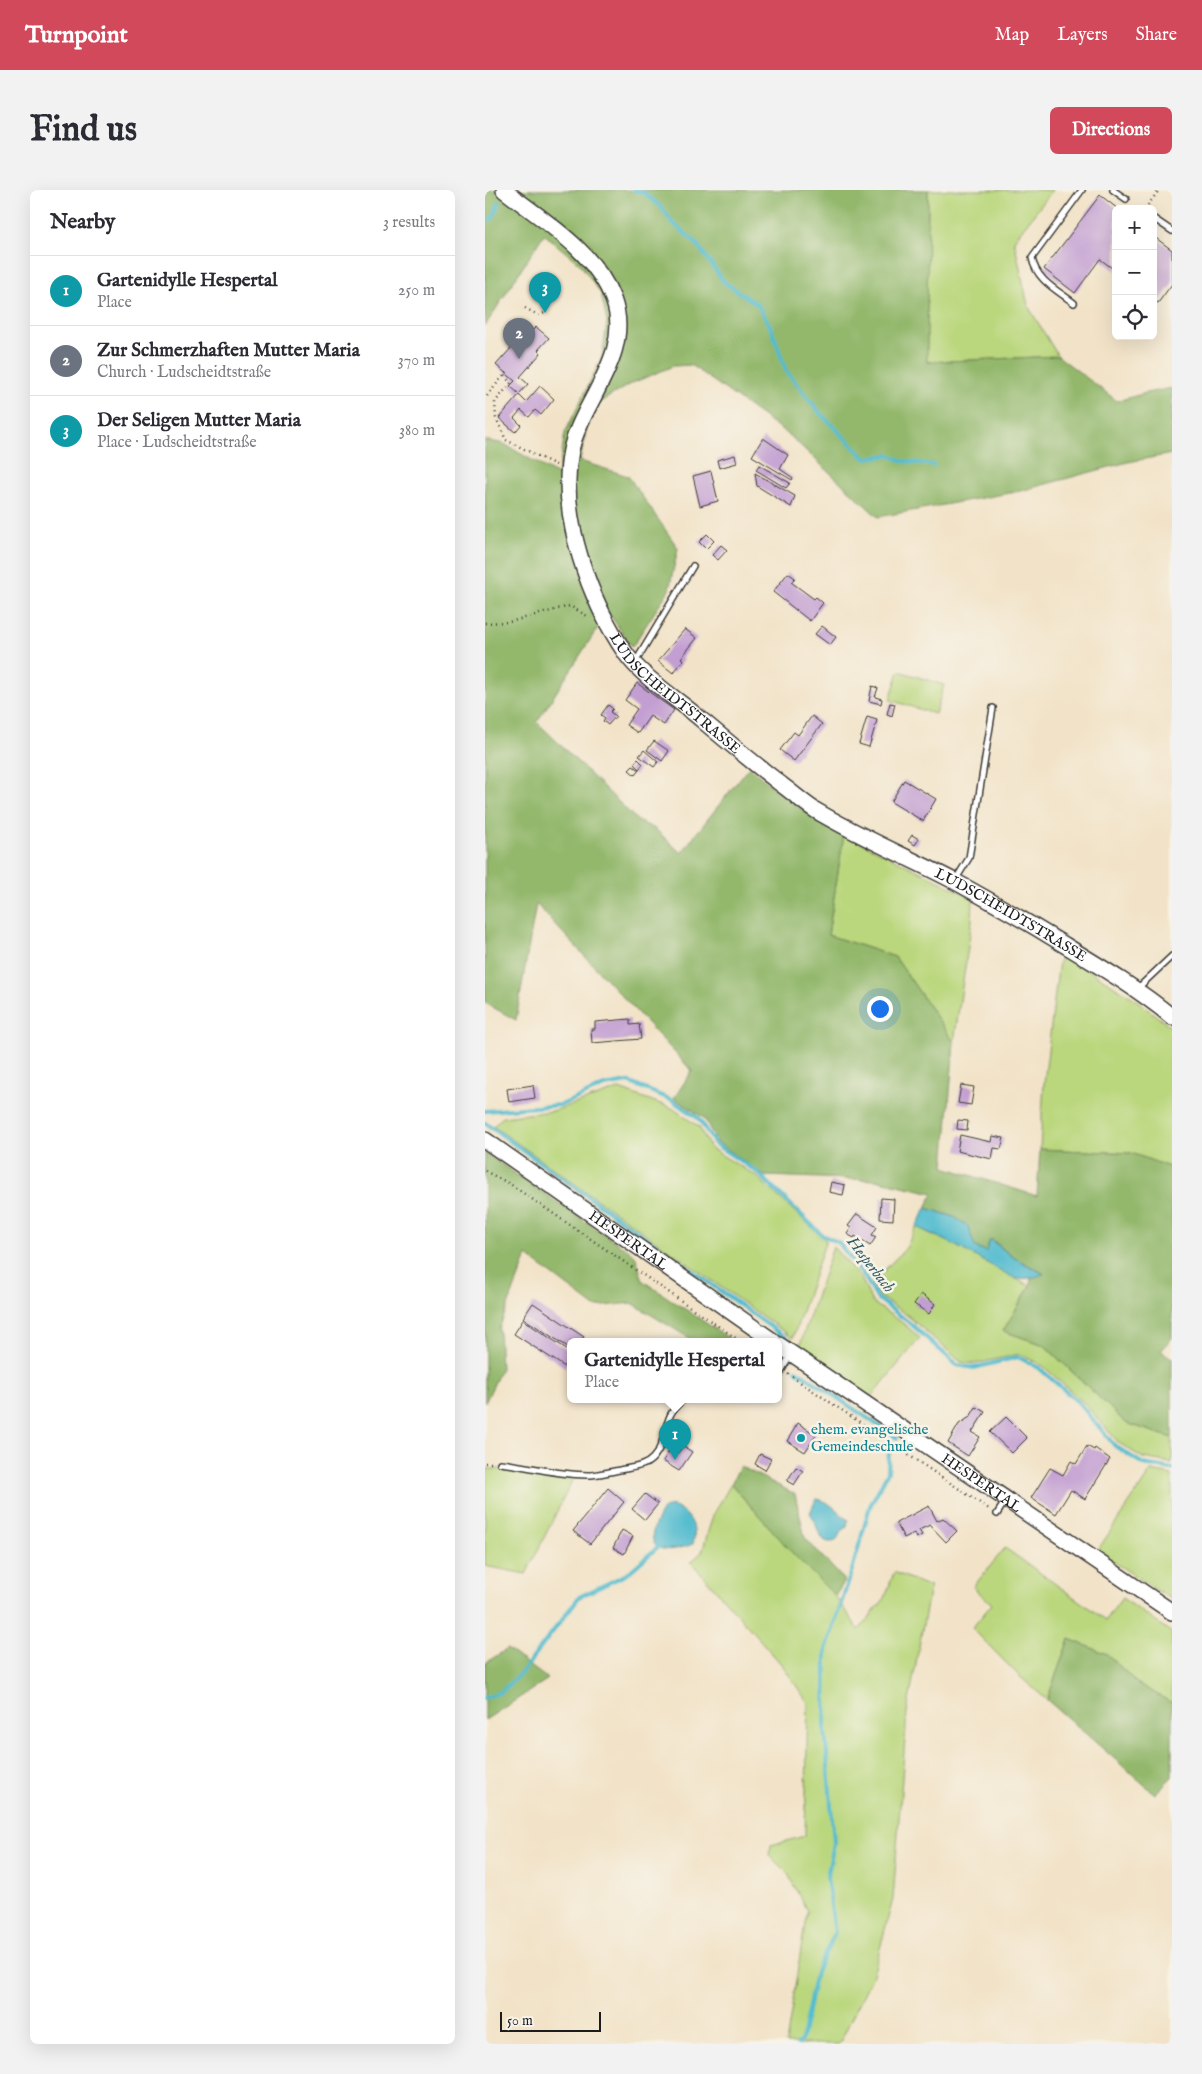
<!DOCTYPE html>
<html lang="en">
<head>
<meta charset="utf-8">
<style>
	body { margin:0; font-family:"IM FELL English",serif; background:#f2f2f3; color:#2b2b33 }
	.controls { position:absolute; right:15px; top:15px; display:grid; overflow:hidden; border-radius:8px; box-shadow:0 5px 20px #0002 }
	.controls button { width:45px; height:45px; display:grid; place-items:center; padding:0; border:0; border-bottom:1px solid #e1e1e2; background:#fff; color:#2b2b33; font:25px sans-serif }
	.scale { position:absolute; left:15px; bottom:12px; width:101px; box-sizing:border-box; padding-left:5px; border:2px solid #1c1c1c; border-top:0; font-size:14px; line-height:18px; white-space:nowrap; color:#1c1c1c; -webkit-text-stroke:4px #f7f3e8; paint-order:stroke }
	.you { position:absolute; left:394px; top:818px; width:18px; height:18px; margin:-12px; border:4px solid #fff; border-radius:50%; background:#1a73e8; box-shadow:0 0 0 8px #1a73e833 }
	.badge { display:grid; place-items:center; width:32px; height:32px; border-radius:50%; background:#d1495b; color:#fff; font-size:16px; font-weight:700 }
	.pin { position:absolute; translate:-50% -41px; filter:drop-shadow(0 1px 2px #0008) }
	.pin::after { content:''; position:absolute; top:26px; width:18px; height:15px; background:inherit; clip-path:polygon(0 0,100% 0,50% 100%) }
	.popup { position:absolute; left:82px; top:1148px; width:215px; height:65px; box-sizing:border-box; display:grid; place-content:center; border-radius:8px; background:#fff; filter:drop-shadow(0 1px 4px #0005); font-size:16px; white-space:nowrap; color:#7c7c81 }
	.popup b { font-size:19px; color:#2b2b33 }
	.popup::after { content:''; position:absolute; left:50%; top:100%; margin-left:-10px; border:10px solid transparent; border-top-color:#fff }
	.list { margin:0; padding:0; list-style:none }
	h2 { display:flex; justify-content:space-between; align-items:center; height:65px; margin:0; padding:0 20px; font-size:21px }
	h2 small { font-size:16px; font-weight:400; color:#7c7c81 }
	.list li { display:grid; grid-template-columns:32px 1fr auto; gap:15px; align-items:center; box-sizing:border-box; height:70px; padding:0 20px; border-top:1px solid #e1e1e2 }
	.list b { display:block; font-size:19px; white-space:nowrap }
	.list p { margin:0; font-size:16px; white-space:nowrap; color:#7c7c81 }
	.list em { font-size:16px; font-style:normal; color:#7c7c81 }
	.icon { flex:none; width:28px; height:28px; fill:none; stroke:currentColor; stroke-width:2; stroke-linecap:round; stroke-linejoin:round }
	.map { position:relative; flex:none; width:687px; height:1854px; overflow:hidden; border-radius:8px }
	header { display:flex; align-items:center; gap:30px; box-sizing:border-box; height:70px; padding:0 25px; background:#d1495b; color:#fff }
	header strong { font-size:24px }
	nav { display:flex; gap:28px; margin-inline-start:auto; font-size:18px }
	.intro { display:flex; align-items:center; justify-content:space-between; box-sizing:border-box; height:120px; padding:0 30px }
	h1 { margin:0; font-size:35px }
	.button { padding:12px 22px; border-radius:8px; background:#d1495b; color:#fff; font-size:18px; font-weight:700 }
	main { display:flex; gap:30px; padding:0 30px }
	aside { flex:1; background:#fff; border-radius:8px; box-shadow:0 5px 20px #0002 }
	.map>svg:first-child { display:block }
	.green { fill:#bad77d; stroke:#6b7a4c }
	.forest { fill:#93b86c; stroke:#586a44 }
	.water { fill:#52bccf; stroke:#376c76 }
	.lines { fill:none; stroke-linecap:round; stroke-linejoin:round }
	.stream { stroke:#52bccf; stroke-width:4 }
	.building { fill:#c29ed2 }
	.lane-casing { stroke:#3c3a36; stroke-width:8 }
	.secondary-casing { stroke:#3c3a36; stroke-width:18 }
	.path { stroke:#3c3a36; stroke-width:2.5; stroke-dasharray:1 4; stroke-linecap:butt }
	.lane { stroke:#fff; stroke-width:5 }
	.secondary { stroke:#fff; stroke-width:15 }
	.culture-dot { fill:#0f9aa8; stroke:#f7f3e8; stroke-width:2 }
	.labels { text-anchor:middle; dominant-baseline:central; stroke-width:5; stroke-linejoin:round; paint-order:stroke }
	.street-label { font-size:15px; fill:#1c1c1c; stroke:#f7f3e8 }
	.culture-label { font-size:15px; fill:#0d838f; stroke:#f7f3e8; text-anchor:start }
	.water-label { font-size:16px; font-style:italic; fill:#325c64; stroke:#f7f3e8 }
</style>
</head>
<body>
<header>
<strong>Turnpoint</strong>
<nav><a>Map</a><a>Layers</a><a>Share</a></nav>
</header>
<div class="intro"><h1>Find us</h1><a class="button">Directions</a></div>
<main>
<aside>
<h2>Nearby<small>3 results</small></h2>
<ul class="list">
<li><span class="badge" style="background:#0f9aa8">1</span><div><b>Gartenidylle Hespertal</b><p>Place</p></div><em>250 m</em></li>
<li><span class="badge" style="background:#6b7280">2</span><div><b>Zur Schmerzhaften Mutter Maria</b><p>Church · Ludscheidtstraße</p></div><em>370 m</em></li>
<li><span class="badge" style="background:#0f9aa8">3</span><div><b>Der Seligen Mutter Maria</b><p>Place · Ludscheidtstraße</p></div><em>380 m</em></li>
</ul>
</aside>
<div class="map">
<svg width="687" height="1854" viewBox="0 0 687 1854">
	<rect width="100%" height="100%" fill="#f7f3e8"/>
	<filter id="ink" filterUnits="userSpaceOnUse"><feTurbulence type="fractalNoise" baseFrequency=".02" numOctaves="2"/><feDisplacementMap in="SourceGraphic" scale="10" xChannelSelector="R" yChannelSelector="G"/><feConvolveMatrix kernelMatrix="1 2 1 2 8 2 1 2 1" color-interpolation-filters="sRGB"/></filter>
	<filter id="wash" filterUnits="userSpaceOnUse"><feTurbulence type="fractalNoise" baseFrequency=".0096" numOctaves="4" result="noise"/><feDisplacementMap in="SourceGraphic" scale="20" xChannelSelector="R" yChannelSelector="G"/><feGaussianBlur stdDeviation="1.12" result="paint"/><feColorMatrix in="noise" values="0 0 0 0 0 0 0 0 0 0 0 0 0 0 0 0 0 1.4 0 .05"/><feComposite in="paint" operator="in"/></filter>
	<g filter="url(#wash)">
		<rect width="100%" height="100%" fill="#f2e3c8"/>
		<path class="green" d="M443,0H568L529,50L543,116L573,166L441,172Z
			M414,481L459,495L450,524L405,510Z
			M359,644L488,708L487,730L469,852L410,767L343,745Z
			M579,765L647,807L687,838V978L646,963L555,959L559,893L574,771Z
			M134,899L187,918L214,937L225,958L271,986L337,1047L341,1050L308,1148L8,936L18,927L68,921Z
			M431,1037L464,1052L545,1096L518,1141L559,1155L641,1233L687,1248V1273L658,1268L634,1253L600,1214L558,1176L535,1164L489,1174L476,1172L422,1125L395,1107L387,1093L421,1058Z
			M348,1057L376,1088L387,1112L419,1134L435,1148L386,1207L314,1158Z
			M0,1279H19L88,1289L41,1384L0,1376Z
			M666,1281L687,1285V1410L612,1361Z
			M246,1294L312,1368L350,1406L374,1440L400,1408L409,1382L445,1397L422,1522L408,1709L388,1785L354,1854H301L322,1721L303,1684L284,1665L286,1655L320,1646L323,1513L298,1476L206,1372L217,1362L228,1325Z
			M520,1358L621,1430L637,1408L687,1443V1513L652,1493L622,1464L584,1449L562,1510L532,1484L487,1438L507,1414L488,1397Z"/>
		<path class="forest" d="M0,0H443L442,172L573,166L632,211L661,203L687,198V264L643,272L535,301L393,327L304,245L206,175L188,176L145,194L117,211L102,237L95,271L143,286L193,358L184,400L147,457L123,422L52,532L153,631L170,639L196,663L264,577L307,613L359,644L343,745L410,767L469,852L459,977L552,1006L555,959L646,963L687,978V1148L676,1161L687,1168V1248L641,1233L559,1155L518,1141L545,1096L546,1088L558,1083L528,1067L506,1049L501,1061L490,1057L469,1027L441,1018L448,1003L391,990L280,986L232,952L219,928L189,908L207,881L51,714L31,830L0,813V250L19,254L73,285L80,243L117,167L122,132L116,104L96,75L59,44L0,136Z
			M0,963L150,1065L158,1091L248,1151H209L147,1113L110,1117L42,1066L14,1139L16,1179L0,1213Z
			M255,1276L310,1304L320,1348L360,1391L350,1406L312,1368L246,1294Z
			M584,1449L622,1464L652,1493L687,1513V1587L670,1604L562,1510Z
			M22,1459L63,1489L0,1530V1473Z"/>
		<path class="water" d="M441,1018L469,1027L483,1036L490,1057L501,1061L505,1049L528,1067L559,1084L546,1088L531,1089L464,1052L431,1037Z
			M331,1309C343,1309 354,1323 363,1330L362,1337L357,1340L351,1351C332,1357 334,1334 325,1323Z
			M187,1316C204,1322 213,1336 208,1354C169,1369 156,1353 179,1318Z"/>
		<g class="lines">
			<path class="stream" d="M149,0L159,3L176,17L188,33L211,53L239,92L272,114L286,137L301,181L336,224L380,268L405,265L417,271L449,275
				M0,31L8,28L14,12
				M0,921L76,915L119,896L143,892L187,910L213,928L230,954L272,982L337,1045L353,1052L378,1084L392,1108L426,1134L472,1175L489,1178L533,1167L554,1178L594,1213L630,1256L658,1274L687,1279
				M0,933L304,1150
				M316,1158L322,1162
				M311,1180L412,1248
				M0,1508L16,1502L38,1481L94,1407L142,1384L175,1355
				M313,1854L317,1849L331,1782L350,1743L342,1688L349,1653L340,1539L341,1460L368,1377L385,1316L403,1282L404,1260"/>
		</g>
		<g id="blocks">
			<path class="building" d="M615,5L633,19H631V81L615,69L590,103L559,79Z
				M668,46L687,60V94L673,113L668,110Z
				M39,133L48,140L51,137L64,148L53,160L56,163L35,187L43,194L34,204L25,196L30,191L11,175L37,146L32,141Z
				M55,196L69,209L56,225L50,220L44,227L36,220L29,228L36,235L30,242L14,228L34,205L41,212Z
				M278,248L303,265L295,279L308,288L307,290L267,266Z
				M250,265L252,273L234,278L232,270Z
				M274,275L305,293L301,298L271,280Z
				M226,281L233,311L215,316L208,286Z
				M270,283L310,306L306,317L272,296Z
				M222,344L229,351L221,359L214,352Z
				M236,355L242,360L233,370L227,365Z
				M303,383L310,388L306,392L329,409L331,407L338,413L325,431L288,402Z
				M337,436L351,447L345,455L330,444Z
				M200,439L212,448L196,468L199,470L188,483L173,471Z
				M152,493L189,520L179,535L165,526L153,543L141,535L152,519L140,510Z
				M387,496L393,498L390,507L397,509L396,514L384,511Z
				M405,513L410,514L407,526L402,524Z
				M123,515L128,519L125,522L131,526L123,535L118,531L120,528L116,525Z
				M327,526L337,534L309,571L295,560L309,542L313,545Z
				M382,527L392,530L384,557L374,554Z
				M169,551L184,561L177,571L162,560Z
				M159,560L173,572L169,577L154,566Z
				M153,569L158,574L154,579L149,574Z
				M148,576L154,580L150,585L144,580Z
				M419,590L451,609L438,631L406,612Z
				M427,645L434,649L430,655L423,651Z
				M145,829V835L154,834L156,849L107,853L106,839H110V832Z
				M48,895L50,908L24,912L22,899Z
				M476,895L489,897L486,915L473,913Z
				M473,930L483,931L482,940L472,939Z
				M475,945L506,952L507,946L519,948L516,959L509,958L507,969L472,961Z
				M346,992L360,995L358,1005L344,1002Z
				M396,1008L409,1009L408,1030L395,1029Z
				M372,1024L392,1037L387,1045L391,1047L385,1056L370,1046L369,1048L362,1044L366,1038L363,1036Z
				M436,1104L450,1114L444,1124L429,1114Z
				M48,1113L99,1147L96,1151H86V1159L38,1128Z
				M38,1130L86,1162V1167L80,1177L29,1144Z
				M491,1217L500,1222L487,1242L495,1247L483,1266L463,1253L474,1234L485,1227Z
				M521,1227L542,1248L527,1263L505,1242Z
				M313,1233L331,1245L320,1262L302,1251Z
				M198,1256L207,1262L194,1281L178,1271L186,1258L193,1263Z
				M602,1256L609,1260L610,1258L625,1269L600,1309L586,1300L571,1324L546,1308L565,1278L578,1285L586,1271L591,1274Z
				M275,1264L286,1269L280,1280L270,1274Z
				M311,1277L318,1281L309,1295L302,1291Z
				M123,1298L139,1312L105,1354L88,1341Z
				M160,1304L173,1314L160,1330L147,1319Z
				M444,1316L452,1331L458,1328L472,1341L461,1352L445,1335L434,1340L437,1345L431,1348L429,1343L419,1348L411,1333Z
				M137,1340L148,1346L139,1364L128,1358Z"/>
		</g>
	</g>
	<g filter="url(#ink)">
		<use href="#blocks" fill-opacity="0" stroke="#3c3a36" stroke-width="1"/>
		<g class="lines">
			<g class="lane-casing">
				<path id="lane" d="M628,0L641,9
					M668,28L687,41
					M589,113C572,100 551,90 547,68L597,0
					M151,471L208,376
					M471,689L484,668L508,518
					M653,798L687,766
					M294,1185L306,1164
					M15,1273C45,1276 75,1286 106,1285C117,1284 129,1281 140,1279C150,1277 161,1276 168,1268C185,1249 175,1227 199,1209
					M512,1324L521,1310"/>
			</g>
			<g class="secondary-casing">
				<g id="secondary">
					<path id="s1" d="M19,0C57,30 110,61 128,109C149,164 97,210 86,260C73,326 105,411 141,464C158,488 195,511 218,531C244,553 270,574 297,595C308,603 319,613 330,620C375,647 423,667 469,691C506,711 542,732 578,754C616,777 653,799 687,827"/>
					<path id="s2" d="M0,950L288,1151"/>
					<path id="s3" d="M294,1155L687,1422"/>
				</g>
			</g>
			<path class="path" d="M660,19L674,0
				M40,118L53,125L60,123
				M21,183L18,185L26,193L10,212L11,228L21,250L71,275
				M2,206L18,186
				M0,433L24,432L85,416L104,427
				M0,981L25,994L255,1151
				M303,1184L504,1319
				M0,1273H8"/>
			<use href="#lane" class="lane"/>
			<use href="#secondary" class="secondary"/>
		</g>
	</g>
	<circle class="culture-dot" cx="316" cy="1248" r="5"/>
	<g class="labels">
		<g class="street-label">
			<text stroke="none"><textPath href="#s1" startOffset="596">LUDSCHEIDTSTRASSE</textPath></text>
			<text stroke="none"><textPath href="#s1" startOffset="1001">LUDSCHEIDTSTRASSE</textPath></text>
			<text stroke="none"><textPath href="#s2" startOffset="175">HESPERTAL</textPath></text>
			<text stroke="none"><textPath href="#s3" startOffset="245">HESPERTAL</textPath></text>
		</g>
		<g class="culture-label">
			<text x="326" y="1239">ehem. evangelische<tspan x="326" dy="17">Gemeindeschule</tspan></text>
		</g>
		<g class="water-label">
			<text transform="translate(385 1075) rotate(52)">Hesperbach</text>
		</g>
	</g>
</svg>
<div class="controls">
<button>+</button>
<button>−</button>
<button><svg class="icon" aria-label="locate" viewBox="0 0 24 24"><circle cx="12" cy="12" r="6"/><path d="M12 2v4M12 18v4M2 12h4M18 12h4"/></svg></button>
</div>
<div class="scale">50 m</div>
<div class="you"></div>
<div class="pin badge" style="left:190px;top:1270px;background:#0f9aa8">1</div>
<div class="popup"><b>Gartenidylle Hespertal</b>Place</div>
<div class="pin badge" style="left:34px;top:169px;background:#6b7280">2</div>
<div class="pin badge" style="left:60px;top:123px;background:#0f9aa8">3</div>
</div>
</main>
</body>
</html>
